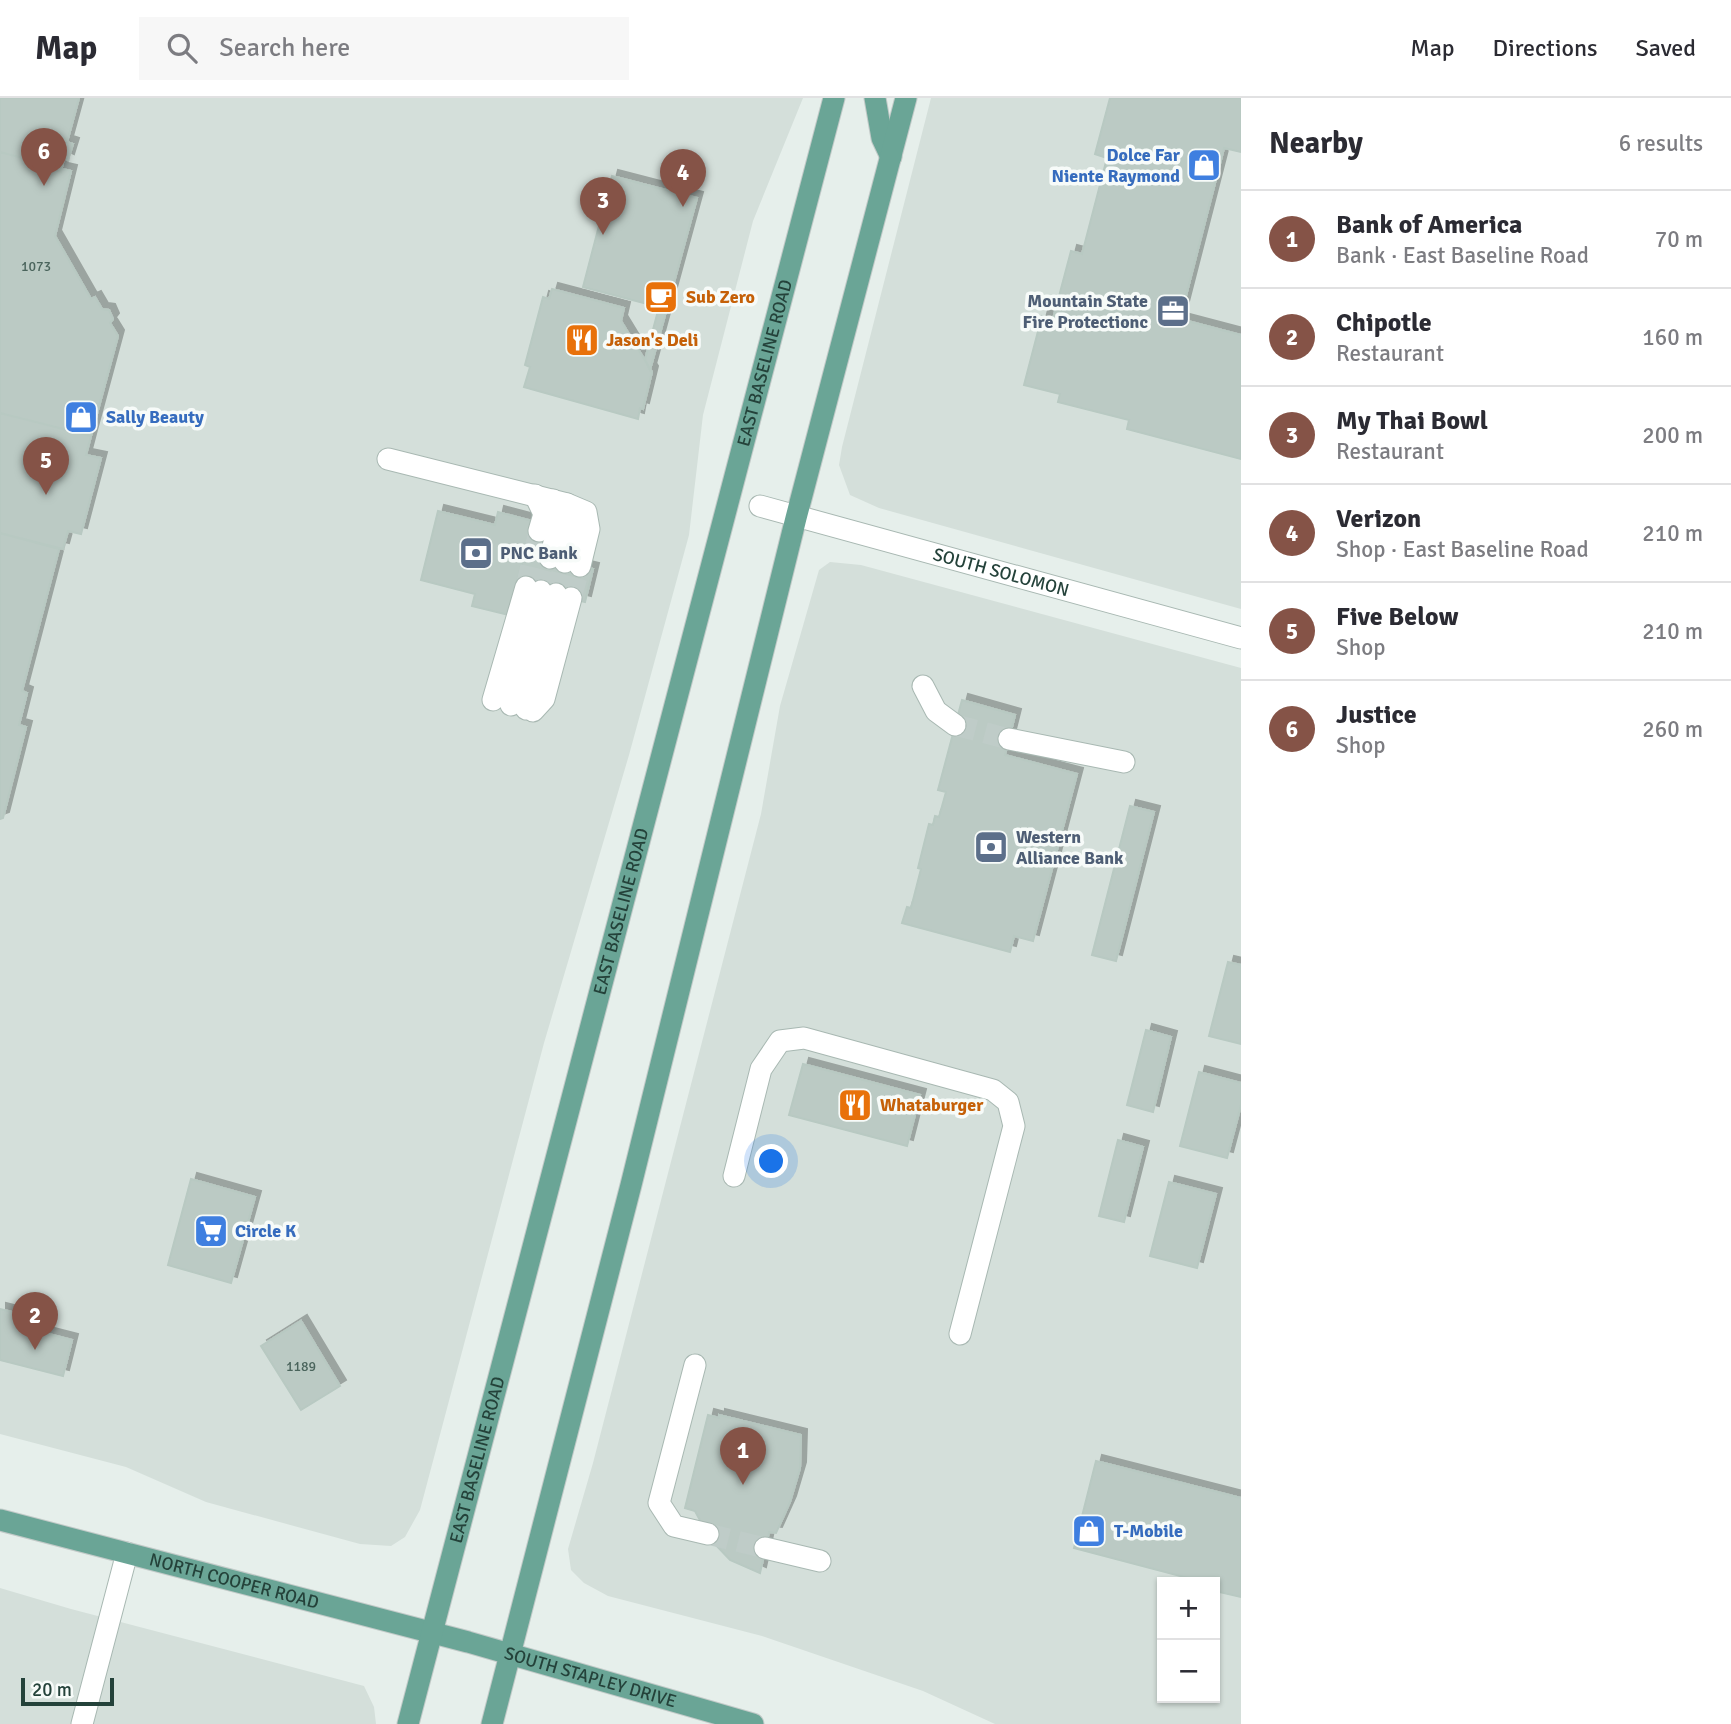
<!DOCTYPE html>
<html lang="en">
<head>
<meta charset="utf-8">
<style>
	body { margin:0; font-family:Signika,sans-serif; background:#f7f7f7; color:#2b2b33 }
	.controls { position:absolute; right:21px; bottom:21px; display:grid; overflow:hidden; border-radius:0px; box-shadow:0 2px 5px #0004 }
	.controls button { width:63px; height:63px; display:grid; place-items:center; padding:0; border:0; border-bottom:2px solid #e1e1e2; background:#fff; color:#2b2b33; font:35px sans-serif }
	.scale { position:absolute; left:21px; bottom:18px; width:93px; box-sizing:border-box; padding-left:7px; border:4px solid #24423a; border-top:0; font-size:19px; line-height:24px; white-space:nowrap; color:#24423a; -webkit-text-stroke:5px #f7fbf9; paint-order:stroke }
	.you { position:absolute; left:772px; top:1064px; width:24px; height:24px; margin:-18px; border:5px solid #fff; border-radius:50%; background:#1a73e8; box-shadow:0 0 0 10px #1a73e833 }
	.badge { display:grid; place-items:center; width:46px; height:46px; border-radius:50%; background:#855347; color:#fff; font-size:23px; font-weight:700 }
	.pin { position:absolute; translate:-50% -58px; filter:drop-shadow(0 2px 4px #0008) }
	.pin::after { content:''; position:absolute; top:37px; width:24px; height:21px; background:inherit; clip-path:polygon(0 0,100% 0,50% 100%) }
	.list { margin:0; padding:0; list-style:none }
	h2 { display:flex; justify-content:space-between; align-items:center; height:91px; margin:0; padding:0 28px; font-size:30px }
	h2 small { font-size:23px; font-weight:400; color:#7c7c81 }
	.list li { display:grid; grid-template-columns:46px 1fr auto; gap:21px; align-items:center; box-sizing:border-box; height:98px; padding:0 28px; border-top:2px solid #e1e1e2 }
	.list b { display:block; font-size:26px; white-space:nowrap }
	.list p { margin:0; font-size:23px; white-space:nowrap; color:#7c7c81 }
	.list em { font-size:23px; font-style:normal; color:#7c7c81 }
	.icon { flex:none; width:38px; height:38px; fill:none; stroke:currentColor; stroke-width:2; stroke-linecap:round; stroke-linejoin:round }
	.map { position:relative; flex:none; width:1241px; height:1626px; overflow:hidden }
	header { display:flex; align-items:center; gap:42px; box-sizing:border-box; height:98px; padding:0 35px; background:#fff; border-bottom:2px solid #e1e1e2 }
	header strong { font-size:33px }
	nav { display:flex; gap:38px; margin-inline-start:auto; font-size:24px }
	.search { width:490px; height:63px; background:#f7f7f7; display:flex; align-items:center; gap:18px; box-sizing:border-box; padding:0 24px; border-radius:0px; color:#7c7c81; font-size:26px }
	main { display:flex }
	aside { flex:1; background:#fff }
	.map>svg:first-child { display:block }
	.built { fill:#d4dfda; fill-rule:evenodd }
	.building { fill:#bbcac4; stroke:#b8c9c2; stroke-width:2; filter:url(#shadow) }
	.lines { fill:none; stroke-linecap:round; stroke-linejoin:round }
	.minor-tunnel { stroke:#bfccc8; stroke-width:21; stroke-dasharray:21 10; stroke-linecap:butt }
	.minor-casing { stroke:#a8b8b2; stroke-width:23 }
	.major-casing { stroke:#c2cac8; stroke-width:23 }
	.minor { stroke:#fff; stroke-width:21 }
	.major { stroke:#6aa596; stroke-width:21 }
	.labels { text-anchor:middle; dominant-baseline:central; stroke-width:7; stroke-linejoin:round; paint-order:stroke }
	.number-label { font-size:14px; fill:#4a645c }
	.shop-label { font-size:18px; font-weight:bold; fill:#366cbe; stroke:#f7fbf9; text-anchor:start }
	.food-label { font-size:18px; font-weight:bold; fill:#c56008; stroke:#f7fbf9; text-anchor:start }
	.service-label { font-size:18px; font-weight:bold; fill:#4e5e75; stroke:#f7fbf9; text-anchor:start }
	.street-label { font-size:18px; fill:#24423a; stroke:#f7fbf9 }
</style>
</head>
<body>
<header>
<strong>Map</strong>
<div class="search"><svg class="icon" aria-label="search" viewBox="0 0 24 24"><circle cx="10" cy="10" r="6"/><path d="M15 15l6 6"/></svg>Search here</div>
<nav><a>Map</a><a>Directions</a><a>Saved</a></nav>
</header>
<main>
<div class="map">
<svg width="1241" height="1626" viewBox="0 0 1241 1626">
	<defs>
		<filter id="shadow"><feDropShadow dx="6" dy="-6" stdDeviation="0" flood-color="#0004"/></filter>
	</defs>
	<rect width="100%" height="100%" fill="#e6efeb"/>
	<path class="built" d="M0,0H803L753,123L703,317L689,437L629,657L544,945L420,1412L405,1439L391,1448L360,1446L206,1404L126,1369L0,1336Z
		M931,0H1241V511L879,410L850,397L839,367L842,349Z
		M830,464L861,467L1241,570V1626H995L923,1593L762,1538L608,1498L584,1485L571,1472L568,1451L593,1365L761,716L780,608L819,472ZM1162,1484H1215V1600H1162Z
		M0,1490L71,1511L364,1588L374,1609L376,1626H0Z"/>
	<path class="building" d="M0,0H79L67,44L73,46L68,62L64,60L61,74L48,70L49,67L0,54Z
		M1110,0H1241V54L1224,50L1180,221L1241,237V361L1127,331L1129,322L1058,304L1060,296L1024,287L1042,218L1053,221L1071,153L1082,156L1107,60L1095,56Z
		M0,54L49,67L48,70L61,74L62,71L71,73L55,138L91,201L95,199L102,211L109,212L113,221L110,225L118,238L91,338L0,315Z
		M612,78L697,100L650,272L645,262L659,209L583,189Z
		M552,191L624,210L621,223L652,274L643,311L640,310L638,321L524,289L530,269L525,267L543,199L549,201Z
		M0,315L91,338L86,357L101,360L81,436L68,433L63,451L0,435Z
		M438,413L495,427L498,414L532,423L509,517L472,508L475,496L421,482Z
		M530,431L550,436L544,459L593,471L585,504L517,487Z
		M0,435L59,451L22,593L27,595L19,627L26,629L3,720L0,721Z
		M962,602L1015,617L1005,657L1077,676L1033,843L1014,838L1010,854L902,825L907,809L911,810L921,771L918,770L929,726L933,727L935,718L939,719L946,694L938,692Z
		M1130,708L1154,714L1116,863L1092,857Z
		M1228,864L1241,867V946L1209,938Z
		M1146,932L1171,939L1153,1014L1127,1007Z
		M803,966L920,997L907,1048L789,1017Z
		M1199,974L1241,985V1007L1227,1060L1180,1048Z
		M1118,1042L1143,1049L1124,1124L1099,1118Z
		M191,1081L255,1099L231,1185L168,1167Z
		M1169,1084L1216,1096L1197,1170L1150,1158Z
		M0,1211L28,1218L25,1230L72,1242L63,1278L0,1262Z
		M301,1223L340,1288L301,1312L261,1248Z
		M708,1317L719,1320V1317L801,1337L800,1370L790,1404L776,1435L769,1434L760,1475L730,1462L710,1441L695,1413L685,1410Z
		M1096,1363L1241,1400V1499L1215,1493V1484H1187L1188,1480L1074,1450Z"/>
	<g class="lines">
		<path class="minor-tunnel" d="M526,489L539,433
			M541,493L550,460
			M556,496L565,464
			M571,500L580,468
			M955,627L1009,641
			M708,1436L765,1450"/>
		<g class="minor-casing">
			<g id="minor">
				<path d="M388,361L567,406L586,414L589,431L580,468"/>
				<path d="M535,397L544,416L539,433"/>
				<path id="s1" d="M760,408L1241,540"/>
				<path d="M550,460L560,422L553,402"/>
				<path d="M565,464L575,424L567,406"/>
				<path d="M923,588L936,613L955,627"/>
				<path d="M493,602L526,489"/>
				<path d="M511,607L541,493"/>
				<path d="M526,611L556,496"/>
				<path d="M533,613L544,601L571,500"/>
				<path d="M1009,641L1124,664"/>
				<path d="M734,1078L761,971L780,943L804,940L993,992L1008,1004L1014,1028L960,1236"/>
				<path d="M695,1267L659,1405L674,1428L708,1436"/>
				<path d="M765,1450L820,1463"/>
				<path d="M82,1626L127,1455"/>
			</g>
		</g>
		<g class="major-casing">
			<g id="major">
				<path d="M875,0L882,40L891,59"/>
				<path id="s2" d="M0,1422L468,1544L753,1626"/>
				<path id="s3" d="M408,1626L834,0"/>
				<path d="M492,1626L631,1087L796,420L906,0"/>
			</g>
		</g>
		<use href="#minor" class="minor"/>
		<use href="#major" class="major"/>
	</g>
	<defs>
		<g id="shop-square" transform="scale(1.75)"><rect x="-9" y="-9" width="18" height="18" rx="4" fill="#3f7fe0" stroke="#f7fbf9"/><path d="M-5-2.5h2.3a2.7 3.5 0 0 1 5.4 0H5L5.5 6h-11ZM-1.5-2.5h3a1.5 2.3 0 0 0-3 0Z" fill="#fff"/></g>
		<g id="cafe-square" transform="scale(1.75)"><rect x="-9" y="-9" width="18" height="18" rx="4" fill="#e8710a" stroke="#f7fbf9"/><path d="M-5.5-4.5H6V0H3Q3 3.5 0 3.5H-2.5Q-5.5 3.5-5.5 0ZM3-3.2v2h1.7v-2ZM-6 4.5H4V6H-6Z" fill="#fff"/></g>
		<g id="office-square" transform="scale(1.75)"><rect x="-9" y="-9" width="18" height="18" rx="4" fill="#5c6f8a" stroke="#f7fbf9"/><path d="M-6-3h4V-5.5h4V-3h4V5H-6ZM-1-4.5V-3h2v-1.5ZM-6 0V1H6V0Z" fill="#fff"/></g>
		<g id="restaurant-square" transform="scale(1.75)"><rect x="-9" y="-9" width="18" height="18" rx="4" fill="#e8710a" stroke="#f7fbf9"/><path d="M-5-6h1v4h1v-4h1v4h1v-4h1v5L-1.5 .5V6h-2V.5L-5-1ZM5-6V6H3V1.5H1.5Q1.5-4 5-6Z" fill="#fff"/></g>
		<g id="bank-square" transform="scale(1.75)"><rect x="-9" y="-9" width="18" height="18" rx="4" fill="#5c6f8a" stroke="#f7fbf9"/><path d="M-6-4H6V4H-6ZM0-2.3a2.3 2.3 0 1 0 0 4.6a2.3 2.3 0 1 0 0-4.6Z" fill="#fff"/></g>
		<g id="supermarket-square" transform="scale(1.75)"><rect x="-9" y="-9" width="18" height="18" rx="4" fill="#3f7fe0" stroke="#f7fbf9"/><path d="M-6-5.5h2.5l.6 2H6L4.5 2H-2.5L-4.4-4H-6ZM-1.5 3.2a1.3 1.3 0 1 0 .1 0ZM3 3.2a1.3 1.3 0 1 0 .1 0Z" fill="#fff"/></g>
	</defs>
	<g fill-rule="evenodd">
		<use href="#shop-square" x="1204" y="67"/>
		<use href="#cafe-square" x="661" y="199"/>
		<use href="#office-square" x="1173" y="213"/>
		<use href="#restaurant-square" x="582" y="242"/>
		<use href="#shop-square" x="81" y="319"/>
		<use href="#bank-square" x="476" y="455"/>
		<use href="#bank-square" x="991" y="749"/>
		<use href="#restaurant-square" x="855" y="1007"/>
		<use href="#supermarket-square" x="211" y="1133"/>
		<use href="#shop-square" x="1089" y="1433"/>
	</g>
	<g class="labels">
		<g class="number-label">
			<text x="36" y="168">1073</text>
			<text x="301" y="1268">1189</text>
		</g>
		<g class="shop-label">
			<text x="1180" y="57" text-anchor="end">Dolce Far<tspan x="1180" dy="21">Niente Raymond</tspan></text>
			<text x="106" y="319">Sally Beauty</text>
			<text x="235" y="1133">Circle K</text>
			<text x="1114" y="1433">T-Mobile</text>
		</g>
		<g class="food-label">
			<text x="686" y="199">Sub Zero</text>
			<text x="606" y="242">Jason's Deli</text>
			<text x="880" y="1007">Whataburger</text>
		</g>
		<g class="service-label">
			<text x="1148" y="203" text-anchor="end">Mountain State<tspan x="1148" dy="21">Fire Protectionc</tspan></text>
			<text x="500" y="455">PNC Bank</text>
			<text x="1016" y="739">Western<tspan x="1016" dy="21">Alliance Bank</tspan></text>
		</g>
		<g class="street-label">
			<text stroke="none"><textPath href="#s3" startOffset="1407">EAST BASELINE ROAD</textPath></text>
			<text stroke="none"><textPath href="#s1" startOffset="250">SOUTH SOLOMON</textPath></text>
			<text stroke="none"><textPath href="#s3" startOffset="840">EAST BASELINE ROAD</textPath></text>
			<text stroke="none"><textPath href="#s3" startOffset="273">EAST BASELINE ROAD</textPath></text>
			<text stroke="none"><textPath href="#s2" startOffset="242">NORTH COOPER ROAD</textPath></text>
			<text stroke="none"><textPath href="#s2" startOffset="611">SOUTH STAPLEY DRIVE</textPath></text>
		</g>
	</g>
</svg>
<div class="controls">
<button>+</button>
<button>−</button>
</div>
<div class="scale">20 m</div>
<div class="you"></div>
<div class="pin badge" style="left:743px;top:1387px">1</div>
<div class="pin badge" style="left:35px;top:1252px">2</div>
<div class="pin badge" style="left:603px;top:137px">3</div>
<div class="pin badge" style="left:683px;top:109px">4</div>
<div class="pin badge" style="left:46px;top:397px">5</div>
<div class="pin badge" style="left:44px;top:88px">6</div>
</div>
<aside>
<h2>Nearby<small>6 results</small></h2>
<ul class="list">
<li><span class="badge">1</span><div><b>Bank of America</b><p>Bank · East Baseline Road</p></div><em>70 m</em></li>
<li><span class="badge">2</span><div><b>Chipotle</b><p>Restaurant</p></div><em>160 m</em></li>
<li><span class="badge">3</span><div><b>My Thai Bowl</b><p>Restaurant</p></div><em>200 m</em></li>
<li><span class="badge">4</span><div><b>Verizon</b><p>Shop · East Baseline Road</p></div><em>210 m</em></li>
<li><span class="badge">5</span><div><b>Five Below</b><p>Shop</p></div><em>210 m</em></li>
<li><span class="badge">6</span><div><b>Justice</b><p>Shop</p></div><em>260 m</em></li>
</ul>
</aside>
</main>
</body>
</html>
